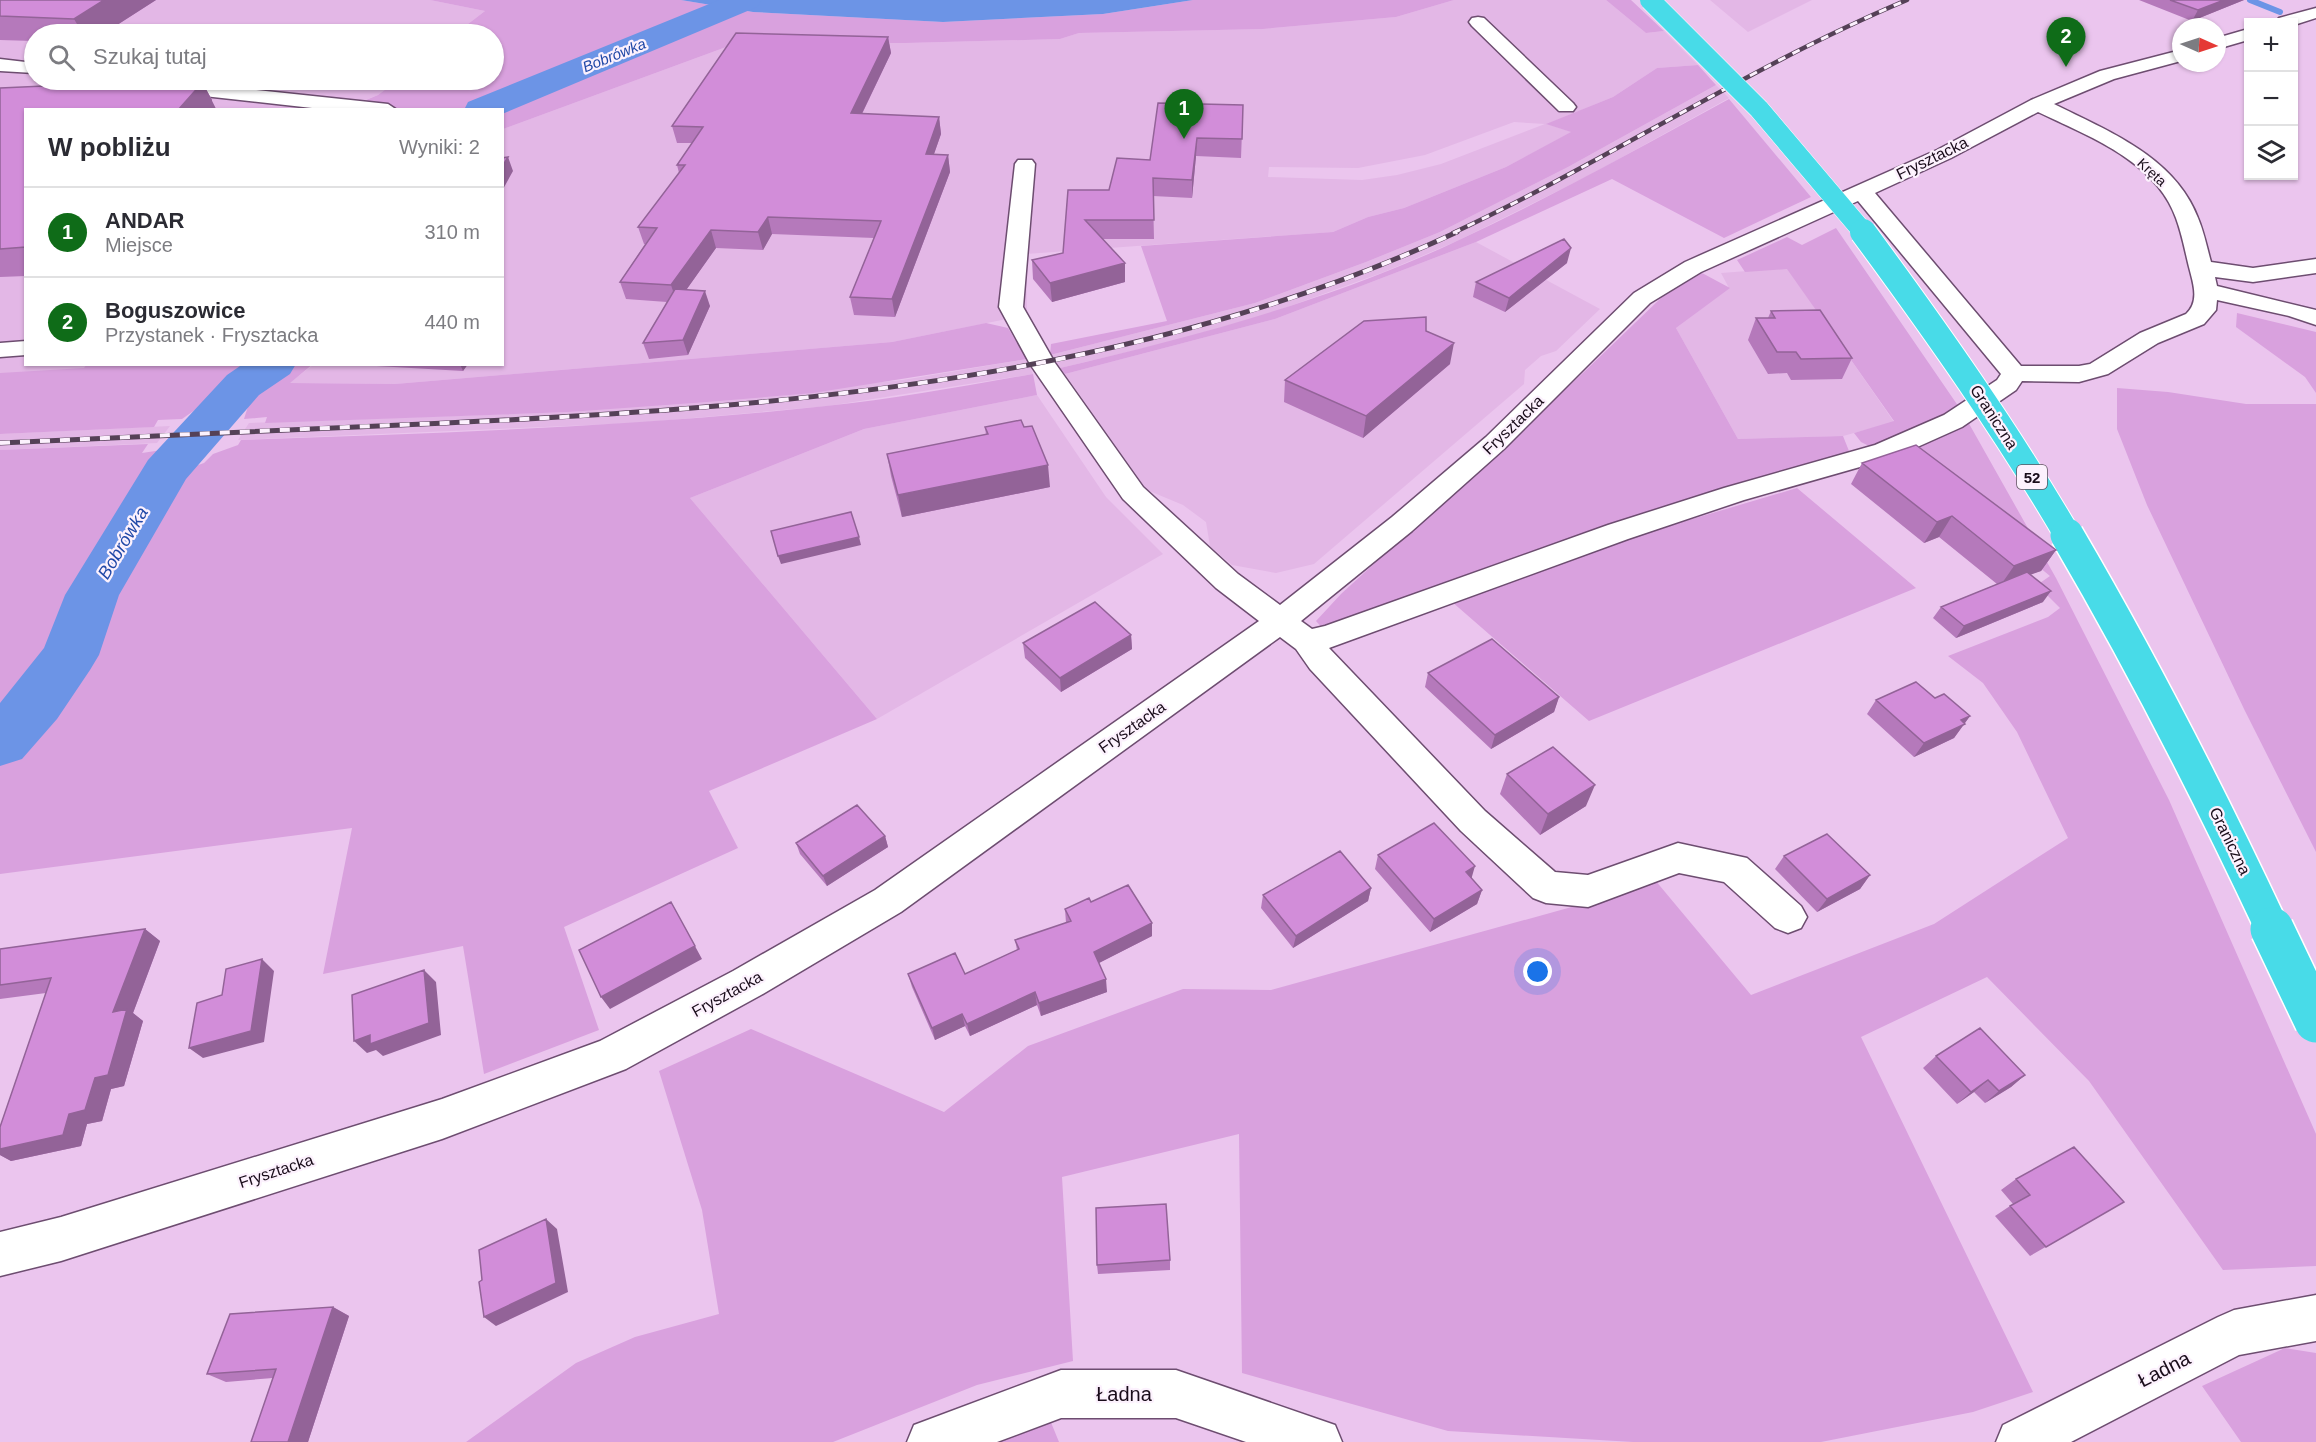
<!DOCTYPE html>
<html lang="pl">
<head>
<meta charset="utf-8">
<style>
	body { margin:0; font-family:Arial,sans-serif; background:#f7f7f7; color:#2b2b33 }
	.controls { position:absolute; right:18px; top:18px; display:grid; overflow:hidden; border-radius:0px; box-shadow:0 2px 4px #0004 }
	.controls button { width:54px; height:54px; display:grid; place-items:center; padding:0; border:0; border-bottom:2px solid #e1e1e2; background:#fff; color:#2b2b33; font:30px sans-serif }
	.compass { position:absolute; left:2172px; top:18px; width:54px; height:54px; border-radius:50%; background:#fff; box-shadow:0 2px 4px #0004; rotate:93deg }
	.you { position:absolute; left:1538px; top:972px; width:21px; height:21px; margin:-15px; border:4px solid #fff; border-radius:50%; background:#1a73e8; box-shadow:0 0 0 9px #1a73e833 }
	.badge { display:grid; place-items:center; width:39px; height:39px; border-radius:50%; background:#0f6c18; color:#fff; font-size:20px; font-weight:700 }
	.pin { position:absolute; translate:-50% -50px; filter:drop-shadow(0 2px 3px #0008) }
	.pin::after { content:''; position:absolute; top:32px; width:21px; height:18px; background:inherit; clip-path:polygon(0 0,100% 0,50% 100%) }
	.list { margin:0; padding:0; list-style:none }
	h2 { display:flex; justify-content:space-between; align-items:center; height:78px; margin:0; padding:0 24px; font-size:26px }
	h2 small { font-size:20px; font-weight:400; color:#7c7c81 }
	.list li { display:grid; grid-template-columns:39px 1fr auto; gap:18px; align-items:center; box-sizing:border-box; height:90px; padding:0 24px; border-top:2px solid #e1e1e2 }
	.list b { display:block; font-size:22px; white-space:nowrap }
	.list p { margin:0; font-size:20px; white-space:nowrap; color:#7c7c81 }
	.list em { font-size:20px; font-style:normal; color:#7c7c81 }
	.icon { flex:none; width:33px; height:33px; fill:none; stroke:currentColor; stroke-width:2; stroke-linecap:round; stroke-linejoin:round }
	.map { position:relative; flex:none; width:2316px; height:1442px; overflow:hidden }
	.search { position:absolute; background:#fff; box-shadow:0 2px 4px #0004; left:24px; top:24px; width:480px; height:66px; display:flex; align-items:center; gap:15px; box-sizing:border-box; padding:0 21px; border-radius:33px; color:#7c7c81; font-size:22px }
	.panel { position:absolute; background:#fff; box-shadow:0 2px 4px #0004; left:24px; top:108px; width:480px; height:258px; border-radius:0px }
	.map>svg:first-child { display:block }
	.built { fill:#e3b7e6; fill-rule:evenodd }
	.green { fill:#d9a1de }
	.water { fill:#6c94e6 }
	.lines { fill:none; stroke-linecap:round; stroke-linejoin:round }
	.stream { stroke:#6c94e6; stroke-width:6 }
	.river { fill:#6c94e6; fill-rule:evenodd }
	.minor-casing { stroke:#6d4d70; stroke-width:3 }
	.minor { fill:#fff; fill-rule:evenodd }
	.rail-far1-casing { stroke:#554157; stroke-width:4.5 }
	.rail-casing { stroke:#554157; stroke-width:5 }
	.rail-far1 { stroke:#fcf1fd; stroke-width:3; stroke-dasharray:8; stroke-linecap:butt }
	.rail { stroke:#fcf1fd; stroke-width:4; stroke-dasharray:10; stroke-linecap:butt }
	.highway-bridge-far3-casing { stroke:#fff; stroke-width:21; stroke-linecap:butt }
	.highway-bridge-far2-casing { stroke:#fff; stroke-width:28; stroke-linecap:butt }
	.highway-bridge-far1-casing { stroke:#fff; stroke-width:36; stroke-linecap:butt }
	.highway-bridge-casing { stroke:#fff; stroke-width:46; stroke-linecap:butt }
	.highway-bridge-far3 { stroke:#48dbe8; stroke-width:20 }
	.highway-bridge-far2 { stroke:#48dbe8; stroke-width:26 }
	.highway-bridge-far1 { stroke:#48dbe8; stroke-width:33 }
	.highway-bridge { stroke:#48dbe8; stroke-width:43 }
	.wall { fill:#b579bb }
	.shaded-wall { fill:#936398 }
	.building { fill:#d28dd9; stroke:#936398; stroke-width:1.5 }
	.labels { text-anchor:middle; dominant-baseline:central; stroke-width:4.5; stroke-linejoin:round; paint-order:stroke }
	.far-street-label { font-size:14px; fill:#190c1a; stroke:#fcf1fd }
	.far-water-label { font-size:15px; font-style:italic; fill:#2048a7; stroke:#fcf1fd }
	.shield { fill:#fcf1fd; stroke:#5d515e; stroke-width:1.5 }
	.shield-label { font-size:15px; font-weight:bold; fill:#190c1a }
	.street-label { font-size:16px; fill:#190c1a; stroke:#fcf1fd }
	.water-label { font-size:18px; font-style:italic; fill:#2048a7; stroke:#fcf1fd }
	.near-street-label { font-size:20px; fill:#190c1a; stroke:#fcf1fd }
</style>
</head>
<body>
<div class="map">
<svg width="2316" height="1442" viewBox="0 0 2316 1442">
	<rect width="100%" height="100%" fill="#ebc5ee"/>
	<path class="built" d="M0,0H430L485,11L455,34H34V80H398L378,95L342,109L26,110V364L212,365L0,393Z
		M1454,0H1606L1646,33L1664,31L1698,65L1657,68L1613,97L1547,124L1572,132L1506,167L1404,208L1368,217L1333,232L1026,254L1027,315L892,342L395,384L289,383L313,365L502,364L503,129L737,43H906L1060,39L1079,33L1263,29L1396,17ZM1514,122L1545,124L1441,164L1397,175L1362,180L1268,177L1269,167L1358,168L1425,155Z
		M1710,0H1812L1748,32Z
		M1716,85L1729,98L1588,176L1457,241L1384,272L1268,314L1170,342L1060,368L1050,355L1255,303L1366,262L1440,232L1568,167Z
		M1476,242L1600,309L1556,351L1541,356L1525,370L1524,384L1314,564L1276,573L1232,565L1210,546L1206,522L1183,505L1147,490L1065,374L1275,319Z
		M1787,268L1894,422L1843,436L1738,439L1676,328L1729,288L1721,273Z
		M1027,359L1033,374L828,406L636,423L238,440L249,423L569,412L903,380Z
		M1037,395L1106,497L1163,554L877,719L690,498L864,429Z
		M170,426L157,443L0,450V434Z"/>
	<path class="green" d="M430,0H681L753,12L943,22L1103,14L1193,0H1454L1396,17L1263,29L1079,33L1060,39L906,43H737L503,129L502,110H342L378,95L398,80H494V34H455L485,11Z
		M1606,0H1631L1664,31L1646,33Z
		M1698,65L1716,85L1568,167L1440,232L1366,262L1255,303L1050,355L1051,344L1167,321L1141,246L1333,232L1368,217L1404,208L1506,167L1571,132L1546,124L1613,97L1657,68Z
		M1729,99L1811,197L1724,238L1612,179L1476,242L1275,319L1065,374L1060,368C1196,336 1332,300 1459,240C1551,197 1639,148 1729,99Z
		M1836,228L1963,413L2056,578L2169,800L2316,1134V1266L2223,1270L2089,1081L1987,977L1861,1037L2033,1392L1973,1412L1821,1442H1633L1448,1431L1242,1373L1239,1134L1062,1177L1073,1361L977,1385L833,1442H466L576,1363L635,1337L719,1314L702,1210L659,1071L751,1029L944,1112L1028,1046L1183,989L1271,990L1568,908L1655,880L1751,995L1934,924L2068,838L2017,732L1983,683L1948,656L2048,617L2060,608L2037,585L2050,576L1903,456L1869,446L1861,442L1854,433L1894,421L1787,269L1745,272L1737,260L1787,237L1802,245Z
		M1702,273L1730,288L1676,328L1738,439L1843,436L1849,451L1844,458L1325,631L1316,621L1341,594L1584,372L1662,297Z
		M2237,313L2316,332V393L2305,377L2236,327Z
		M986,323L1008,328L1027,359L813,393L707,402L569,412L265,423L267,417L244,419L251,397L212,398L182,419L158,420L154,427L0,434V373L84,368L87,364H313L290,383L395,384L892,342Z
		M1033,374L1037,395L864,429L690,498L877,719L709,791L738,848L564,927L599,1030L484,1074L463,946L323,974L352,828L0,874V758L14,748L71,684L106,596L172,481L184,470L204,463L213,454L238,445L241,440C436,433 632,427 826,406C895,399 964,386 1033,374Z
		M2117,388L2168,392L2246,404H2316V852L2245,711L2147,505L2117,429Z
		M148,444L142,453L162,450L124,500L71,605L5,715L0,718V450Z
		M1797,488L1916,588L1589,721L1451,601L1645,533Z
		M2285,1348L2316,1353V1442H2241L2202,1386Z
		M1050,1420L1059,1442H985Z"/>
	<path class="water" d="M681,0H1193L1103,14L943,22L753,12Z"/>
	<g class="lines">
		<path class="stream" d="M2250,0L2280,12"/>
		<path class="river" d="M719,0H762L757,7L502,114V110H464L468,102Z
			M243,364H296L290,374L259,395L186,479L119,595L99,655L90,670L57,719L22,759L0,766V703L44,648L65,595L148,460L227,375Z"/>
		<g class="minor-casing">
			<path id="minor" d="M2316,8V18L2294,25V22H2276L2279,18Z
				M1478,17L1484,18L1573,103L1576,107L1573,111H1559L1472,26L1469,22L1472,18Z
				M2248,29V40L2217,49V38Z
				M2181,50V61L2114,79L2054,104C2108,131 2175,157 2198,218C2204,232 2207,248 2211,262L2253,268L2316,259V273L2253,282L2215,277L2217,286L2316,310V325L2289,316L2217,300L2216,310L2204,324L2158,343L2108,374L2079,382L2022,381L2016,390L1962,427L1895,457L1744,500L1628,539L1329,648L1485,811L1555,872L1588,875L1678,843L1747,858L1801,906L1807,917L1801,928L1788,933L1775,928L1724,882L1679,873L1588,907L1546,903L1533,898L1461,831L1310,669L1296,649L1280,637L901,912L761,995L626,1069L442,1139L61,1261L0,1276V1232L61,1217L442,1099L600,1041L733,971L875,890L1259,621L1216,588L1123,499L1030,364L999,307L1015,164L1018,160H1032L1035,164L1023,307L1055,363L1143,487L1238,574L1280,605L1392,517L1486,437L1634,293L1685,262L1937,150L2031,100L2100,71ZM2038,112C2088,136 2156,161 2176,218C2182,234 2185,251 2189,267C2193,283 2200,301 2186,314L2140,333L2090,364L2079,366H2021L1875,193L1951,158ZM1858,201L2001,374L1997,380L1944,415L1875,445L1724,488L1608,525L1325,626L1312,629L1301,621L1412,531L1504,449L1650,303L1701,272Z
				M0,59L34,63V73L0,71Z
				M104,80H161L388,104L397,110H330L113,86Z
				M26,341V355L0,357V343Z
				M2316,1295V1341L2239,1355L2071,1442H1996L2003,1425L2218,1317L2234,1310Z
				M1061,1370H1176L1335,1425L1342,1442H1246L1176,1418H1061L997,1442H907L914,1425Z"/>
		</g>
		<use href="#minor" class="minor"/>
		<g class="rail-far1-casing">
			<path id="rail-far1" d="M1453,233C1607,161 1750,66 1907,0"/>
		</g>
		<g class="rail-casing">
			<path id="rail" d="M0,443C149,436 298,429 446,423C789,407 1142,379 1457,232"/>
		</g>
		<use href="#rail-far1" class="rail-far1"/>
		<use href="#rail" class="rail"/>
		<g class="highway-bridge-far3-casing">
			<path id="highway-bridge-far3" d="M1650,0L1759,109L1864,233"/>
		</g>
		<g class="highway-bridge-far2-casing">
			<path id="highway-bridge-far2" d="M1863,232C1936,331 2006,430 2068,536"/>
		</g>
		<g class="highway-bridge-far1-casing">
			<path id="highway-bridge-far1" d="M2067,535C2142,663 2210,796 2273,930"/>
		</g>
		<g class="highway-bridge-casing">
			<path id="highway-bridge" d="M2272,929L2316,1021"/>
		</g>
		<use href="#highway-bridge-far3" class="highway-bridge-far3"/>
		<use href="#highway-bridge-far2" class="highway-bridge-far2"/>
		<use href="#highway-bridge-far1" class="highway-bridge-far1"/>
		<use href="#highway-bridge" class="highway-bridge"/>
	</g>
	<path class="wall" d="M0,0H156L103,34H34V41L0,40Z
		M2139,0H2244L2192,21Z
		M888,37L891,53L862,114L939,117L941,134L934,154L948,155L950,172L895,317L854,315L850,297L874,238L772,234L763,250L716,248L686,290L710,306L688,355L649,359L643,343L667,302L626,299L620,282L645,244H644L638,227L679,173L677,165L692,143H677L672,126Z
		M201,80L212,100V101L216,109L215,110H26V276L0,277V88Z
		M1243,105L1241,158L1196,156L1192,198L1153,196L1154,239H1102L1125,263V282L1052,302L1033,279L1032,260L1063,253L1068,190H1109L1150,160Z
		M1567,263L1505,312L1473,297L1476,282Z
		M1771,311L1852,358L1842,379L1791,380L1787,373L1768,374L1748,340L1756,318H1768Z
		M342,364H468L463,371Z
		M1450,364L1363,438L1284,402L1285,380Z
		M985,427L1050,487L902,517L891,476L887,454L986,435Z
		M1862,463L2056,550L2041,571L2030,574L2043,602L1956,638L1933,618L1941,607L1997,584L1939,537L1924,543L1851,484Z
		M1131,635L1132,649L1061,692L1025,658L1023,643Z
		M1428,673L1559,697L1554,712L1491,749L1425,687Z
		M1935,698L1970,716L1954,738L1914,757L1867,714L1876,700Z
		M1507,774L1586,806L1540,835L1500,794Z
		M885,836L888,847L827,886L800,854L796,843Z
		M1378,855L1471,879L1482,890L1477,904L1430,932L1375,869Z
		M1784,856L1870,875L1860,889L1817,912L1775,869Z
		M1371,888L1368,901L1293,948L1261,908L1263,895Z
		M1091,902L1152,923V936L1099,963L1107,992L1041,1016L1037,1005L970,1036L965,1026L935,1040L912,987L908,974H965L1017,950L1015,940L1066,923L1065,909Z
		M145,929L160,941L133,1013L143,1021L124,1086L111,1089L102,1121L87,1124L81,1146L11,1161L0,1155V1127L46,993L0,999V949Z
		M1936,1056L2025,1075L2011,1087L1985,1103L1974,1092L1957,1104L1923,1068Z
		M2016,1179L2124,1202L2030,1256L1995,1216L2013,1204L2001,1190Z
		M1170,1260V1270L1098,1274L1097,1265Z
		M333,1307L349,1316L308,1442H251L273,1378L226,1382L207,1374Z"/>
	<path class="shaded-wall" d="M104,0H156L103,34H83L74,19Z
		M2224,0H2244L2192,21L2198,10Z
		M888,37L891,53L854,130L851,113Z
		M194,80H201L212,100V101L216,109L215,110H178L190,84Z
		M939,117L941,134L928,171L926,154Z
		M1197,138L1196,156L1192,198V180Z
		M948,155L950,172L895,317L892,299Z
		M508,157L513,171L502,191V167Z
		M768,217L772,234L763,250L758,232Z
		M711,230L716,248L677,303L671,285Z
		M1571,248L1567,263L1505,312L1509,298Z
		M1125,263V282L1052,302L1050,283Z
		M705,291L710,306L688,355L683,340Z
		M1454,343L1450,364L1363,438L1366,416Z
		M460,364H468L463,371Z
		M1048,465L1050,487L902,517L898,495Z
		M1952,516L1939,537L1924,543L1937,522Z
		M859,537L861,545L781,564L778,556Z
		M2056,550L2041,571L2000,586L2014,566Z
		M2051,591L2043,602L1956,638L1964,626Z
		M1131,635L1132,649L1061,692L1060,678Z
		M1559,697L1554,712L1491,749L1495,735Z
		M1970,716L1954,738L1914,757L1924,743L1961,720Z
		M1595,785L1586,806L1540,835L1548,814Z
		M885,836L888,847L827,886L823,876Z
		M1475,866L1471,880L1466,872Z
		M1870,875L1860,889L1817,912L1827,899Z
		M1371,888L1368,901L1293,948L1296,936Z
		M1482,890L1477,904L1430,932L1434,919Z
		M671,902L702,959L610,1009L601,997Z
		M1152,923V936L1095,965L1094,952Z
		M145,929L160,941L133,1013L143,1021L124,1086L111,1089L102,1121L87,1124L81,1146L11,1161L0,1155V1149L69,1114L95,1078L113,1012Z
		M262,959L274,971L264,1042L203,1058L189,1048Z
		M424,970L436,982L441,1035L383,1056L376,1050L367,1053L354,1041Z
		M1106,979L1107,992L1041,1016L1039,1003Z
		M1035,992L1037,1005L970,1036L967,1024Z
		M962,1014L965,1026L935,1040L932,1028Z
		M2025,1075L2011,1087L1985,1103L1999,1091Z
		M1988,1080L1974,1092L1957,1104L1971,1092Z
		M546,1219L557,1229L568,1292L496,1326L484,1317Z
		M333,1307L349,1316L308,1442H288Z"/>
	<path class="building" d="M0,0H104L74,19L0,16Z
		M2170,0H2224L2198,10Z
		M736,33L888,37L851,113L939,117L926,154L948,155L892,299L850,297L881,221L768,217L758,232L711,230L671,285L620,282L657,228L638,227L685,165H677L703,127L672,126Z
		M115,80H194L190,84L202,83L178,110H26V247L0,249V88L111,83Z
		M1158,103L1243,105L1242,139L1197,138L1192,180L1153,178L1154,220H1085L1125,263L1050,283L1032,260L1063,253L1068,190H1109L1117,158L1150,160Z
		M508,157L502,167V158Z
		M1564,239L1571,248L1509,298L1476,282Z
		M675,289L705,291L683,340L643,343Z
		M1820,310L1852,358L1801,359L1796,352H1777L1756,318H1775L1771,311Z
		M1426,317V331L1454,343L1366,416L1285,380L1364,321Z
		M1021,420L1024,427L1032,426L1048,465L898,495L887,454L988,434L985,427Z
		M1916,445L2056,550L2014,566L1952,516L1937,522L1862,463Z
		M851,512L859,537L778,556L771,531Z
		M2027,572L2051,591L1964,626L1941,607Z
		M1095,602L1131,635L1060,678L1023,643Z
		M1492,639L1559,697L1495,735L1428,673Z
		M1916,682L1935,698L1944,694L1970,716L1961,720L1965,724L1924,743L1876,700Z
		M1553,747L1595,785L1548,814L1507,774Z
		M857,805L885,836L823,876L796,843Z
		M1434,823L1475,866L1466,872L1482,890L1434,919L1378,855Z
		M1827,834L1870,875L1827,899L1784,856Z
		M1340,851L1371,888L1296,936L1263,895Z
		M1128,885L1152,923L1094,952L1106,979L1039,1003L1035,992L967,1024L962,1014L932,1028L908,974L955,953L965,974L1019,949L1015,940L1071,921L1065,909L1089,898L1091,902Z
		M671,902L695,946L601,997L579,950Z
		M145,929L113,1012L127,1009L108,1075L95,1078L85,1110L69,1114L63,1135L0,1149V1127L51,978L0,985V949Z
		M262,959L251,1031L189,1048L197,1003L222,995L226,969Z
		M424,970L429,1023L370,1044V1035L354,1041L352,995Z
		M1980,1028L2025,1075L1999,1091L1988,1080L1971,1092L1936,1056Z
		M2074,1147L2124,1202L2046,1247L2010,1206L2030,1195L2016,1179Z
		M1166,1204L1170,1260L1097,1265L1096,1208Z
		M546,1219L556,1283L484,1317L479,1282L482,1280L479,1250Z
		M333,1307L288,1442H251L276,1369L207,1374L230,1314Z"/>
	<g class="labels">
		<g class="far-street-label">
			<text transform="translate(2152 172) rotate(43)">Kręta</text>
		</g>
		<g class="far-water-label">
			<text transform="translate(614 55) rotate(-22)">Bobrówka</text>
		</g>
		<rect class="shield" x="2017" y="465" width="30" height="24" rx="4.5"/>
		<g class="shield-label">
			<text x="2032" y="477">52</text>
		</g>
		<g class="street-label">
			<text transform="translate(1932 158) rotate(-26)">Frysztacka</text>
			<text transform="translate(1994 417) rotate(57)">Graniczna</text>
			<text transform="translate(1513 425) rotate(-44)">Frysztacka</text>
			<text transform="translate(1132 727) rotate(-35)">Frysztacka</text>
			<text transform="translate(2230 841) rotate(64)">Graniczna</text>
			<text transform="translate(727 994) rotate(-29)">Frysztacka</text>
			<text transform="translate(276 1171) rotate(-18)">Frysztacka</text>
		</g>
		<g class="water-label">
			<text transform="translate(123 543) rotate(-59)">Bobrówka</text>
		</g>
		<g class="near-street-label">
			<text transform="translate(2164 1369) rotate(-27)">Ładna</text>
			<text x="1124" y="1394">Ładna</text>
		</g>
	</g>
</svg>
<div class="controls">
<button>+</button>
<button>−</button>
<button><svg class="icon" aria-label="layers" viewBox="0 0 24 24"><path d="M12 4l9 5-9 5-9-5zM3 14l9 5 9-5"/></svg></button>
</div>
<svg class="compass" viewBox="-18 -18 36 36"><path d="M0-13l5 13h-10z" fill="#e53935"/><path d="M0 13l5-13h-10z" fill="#7c7c81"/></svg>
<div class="you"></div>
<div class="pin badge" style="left:1184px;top:139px">1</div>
<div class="pin badge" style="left:2066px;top:67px">2</div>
<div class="search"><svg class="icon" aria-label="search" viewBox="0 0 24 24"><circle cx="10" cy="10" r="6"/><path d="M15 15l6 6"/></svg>Szukaj tutaj</div>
<section class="panel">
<h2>W pobliżu<small>Wyniki: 2</small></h2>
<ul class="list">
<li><span class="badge">1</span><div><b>ANDAR</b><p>Miejsce</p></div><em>310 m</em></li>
<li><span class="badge">2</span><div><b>Boguszowice</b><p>Przystanek · Frysztacka</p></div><em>440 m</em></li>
</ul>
</section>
</div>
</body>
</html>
